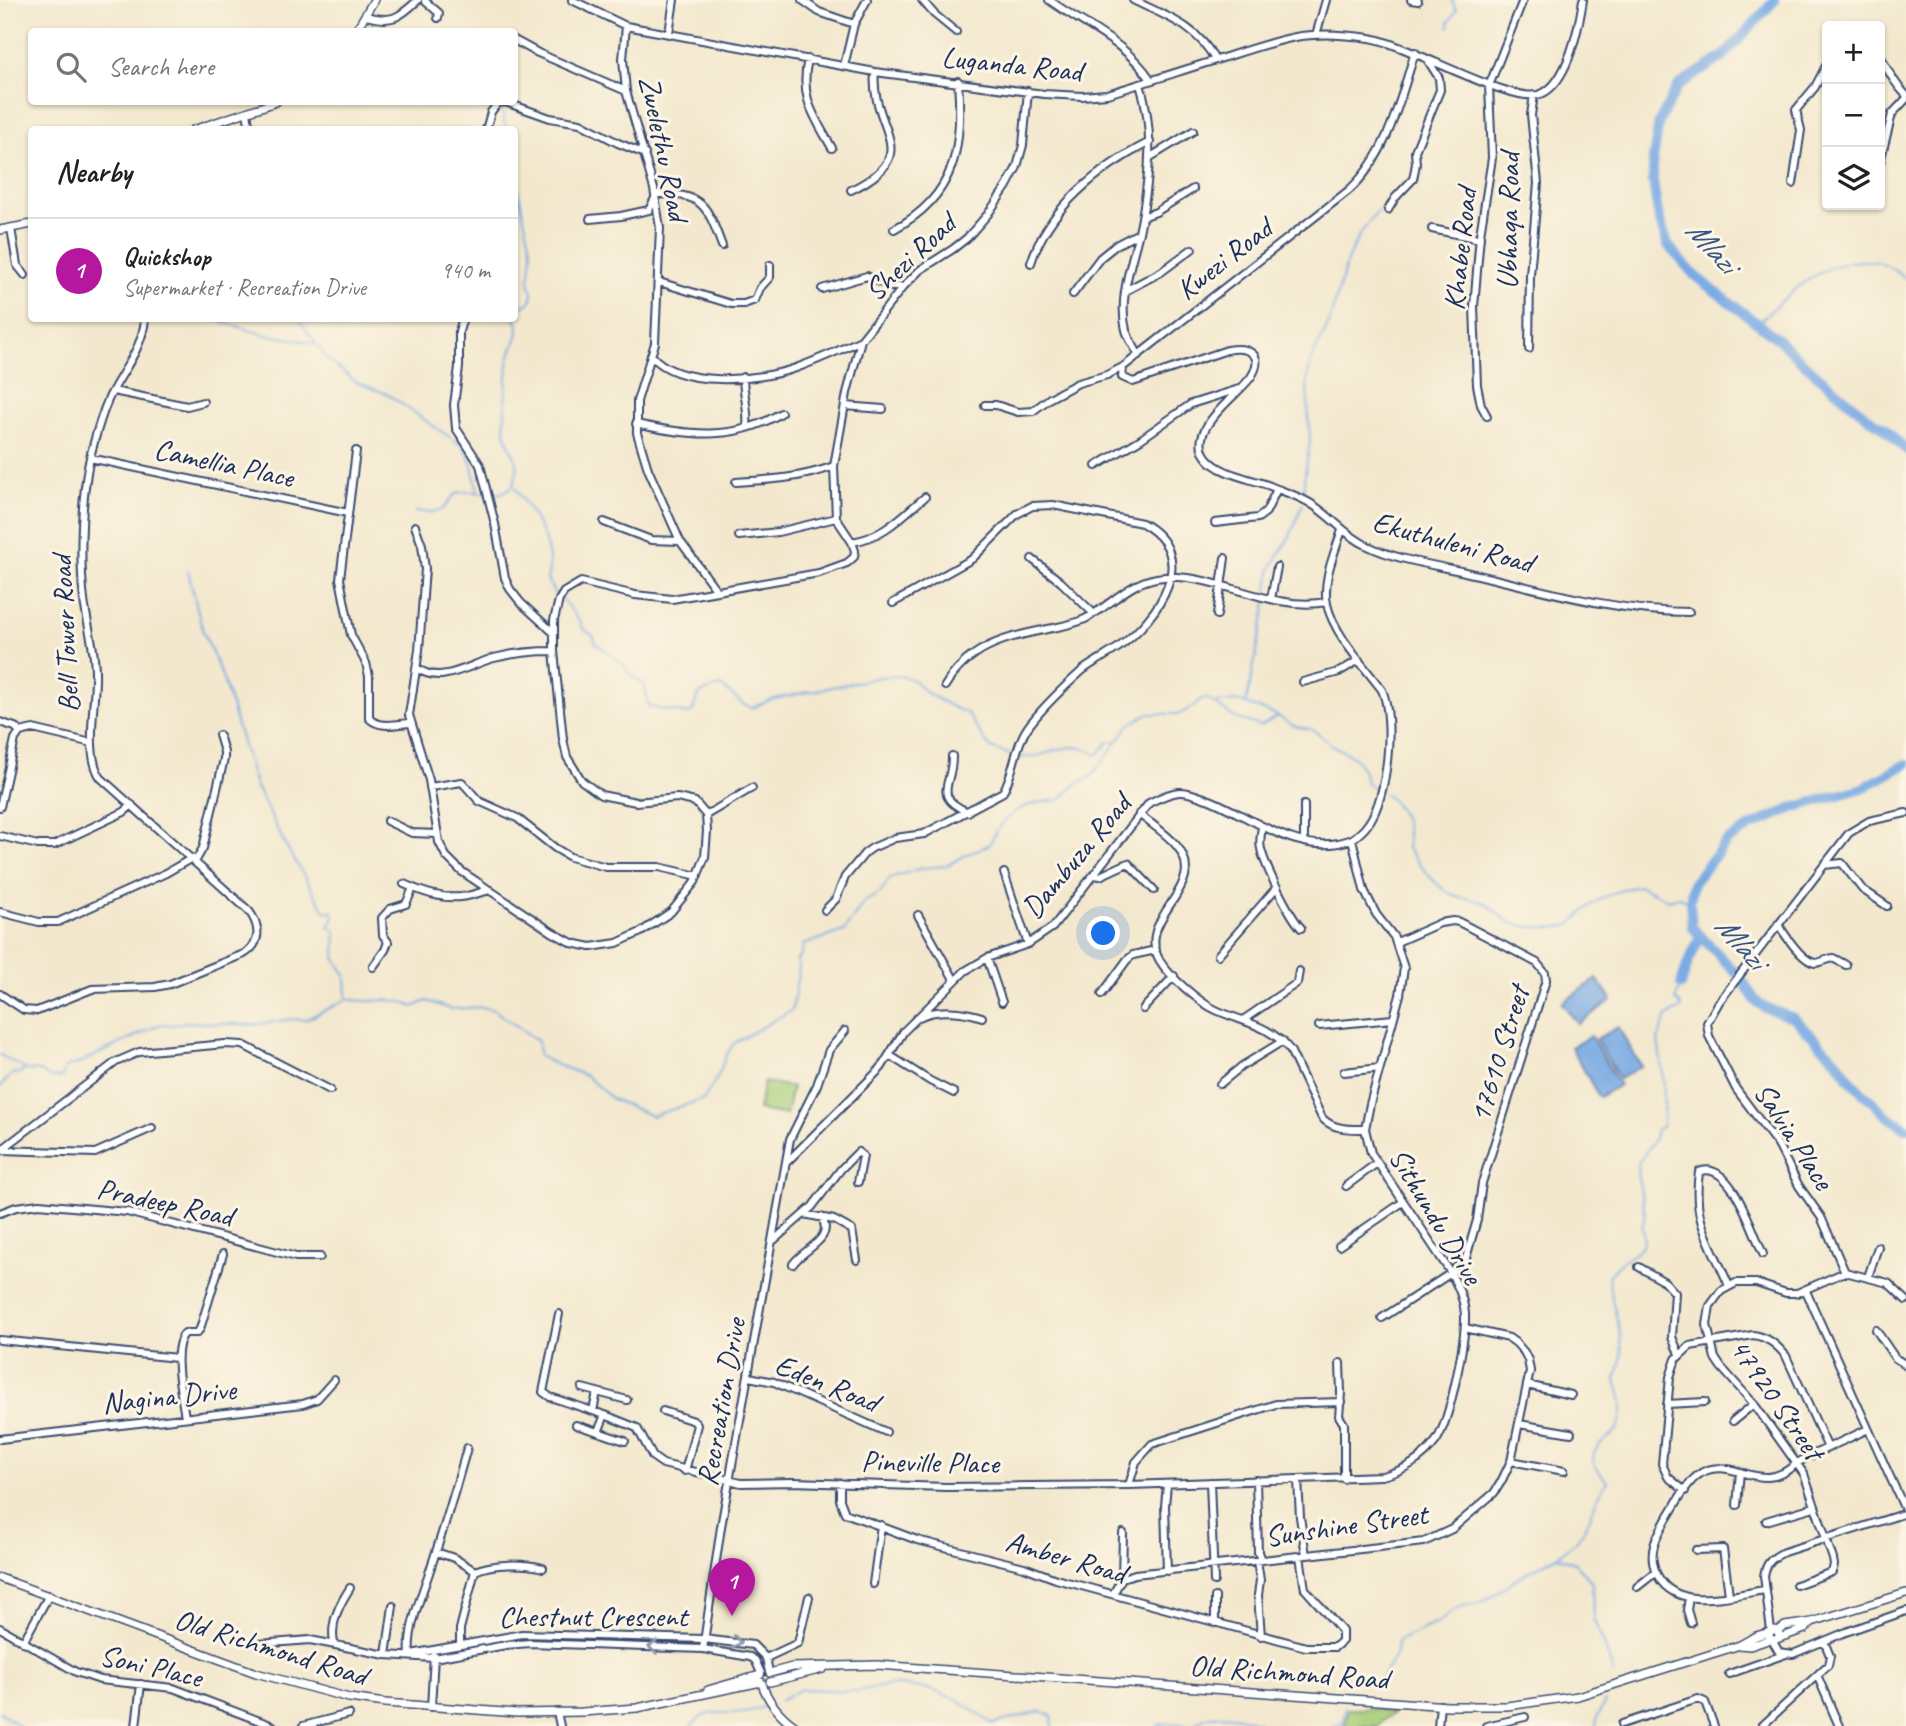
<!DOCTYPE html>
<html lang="en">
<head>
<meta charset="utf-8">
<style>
	body { margin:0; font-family:Caveat,sans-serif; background:#f6f6f6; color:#202124 }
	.controls { position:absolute; right:21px; top:21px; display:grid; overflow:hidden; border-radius:7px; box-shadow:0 2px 5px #0004 }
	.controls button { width:63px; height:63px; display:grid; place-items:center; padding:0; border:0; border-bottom:2px solid #e0e0e0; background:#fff; color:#202124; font:35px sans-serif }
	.you { position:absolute; left:1104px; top:934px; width:24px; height:24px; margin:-18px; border:5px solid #fff; border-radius:50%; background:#1a73e8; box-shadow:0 0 0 10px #1a73e833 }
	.badge { display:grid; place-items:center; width:46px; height:46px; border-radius:50%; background:#b5179e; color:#fff; font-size:23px; font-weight:700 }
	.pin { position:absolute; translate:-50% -58px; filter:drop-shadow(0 2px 4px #0008) }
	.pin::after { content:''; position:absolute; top:37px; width:24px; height:21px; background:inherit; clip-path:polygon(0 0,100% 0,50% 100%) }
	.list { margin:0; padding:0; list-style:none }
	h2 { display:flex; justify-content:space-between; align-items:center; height:91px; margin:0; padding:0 28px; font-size:30px }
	h2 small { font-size:23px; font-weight:400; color:#757577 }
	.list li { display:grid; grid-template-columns:46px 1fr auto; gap:21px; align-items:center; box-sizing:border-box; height:105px; padding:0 28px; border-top:2px solid #e0e0e0 }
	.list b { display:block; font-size:26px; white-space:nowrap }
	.list p { margin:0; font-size:23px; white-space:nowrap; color:#757577 }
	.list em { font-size:23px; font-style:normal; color:#757577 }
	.icon { flex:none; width:38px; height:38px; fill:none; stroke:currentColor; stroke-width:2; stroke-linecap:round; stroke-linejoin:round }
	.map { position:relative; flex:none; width:1906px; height:1726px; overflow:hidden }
	.search { position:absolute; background:#fff; box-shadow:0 2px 5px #0004; left:28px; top:28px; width:490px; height:77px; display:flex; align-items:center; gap:18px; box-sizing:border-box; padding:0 24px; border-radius:7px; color:#757577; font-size:26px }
	.panel { position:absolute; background:#fff; box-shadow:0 2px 5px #0004; left:28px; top:126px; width:490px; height:196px; border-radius:7px }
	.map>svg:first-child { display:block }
	.green { fill:#a5cd77; stroke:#607e6a; stroke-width:2 }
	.water { fill:#79aae4; stroke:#4a6ca1; stroke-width:2 }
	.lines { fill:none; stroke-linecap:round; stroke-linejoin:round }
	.stream { stroke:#79aae4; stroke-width:2 }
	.river { stroke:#79aae4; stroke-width:10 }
	.minor-casing { stroke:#3b4b6f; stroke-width:10 }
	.tertiary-casing { stroke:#3b4b6f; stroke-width:10 }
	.minor { stroke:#fff; stroke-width:6 }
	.tertiary { stroke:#fff; stroke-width:7 }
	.oneway { stroke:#8d97ae }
	.labels { text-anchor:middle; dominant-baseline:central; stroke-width:6; stroke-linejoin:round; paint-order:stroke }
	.street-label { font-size:30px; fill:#1b2f5e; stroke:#fcf5e5 }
	.water-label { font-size:32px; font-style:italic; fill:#375486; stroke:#fcf5e5 }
</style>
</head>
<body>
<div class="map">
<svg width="1906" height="1726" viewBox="0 0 1906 1726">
	<rect width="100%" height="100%" fill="#fcf5e5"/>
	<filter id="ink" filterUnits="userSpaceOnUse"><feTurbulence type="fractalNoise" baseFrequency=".0143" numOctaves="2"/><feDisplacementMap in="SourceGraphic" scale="14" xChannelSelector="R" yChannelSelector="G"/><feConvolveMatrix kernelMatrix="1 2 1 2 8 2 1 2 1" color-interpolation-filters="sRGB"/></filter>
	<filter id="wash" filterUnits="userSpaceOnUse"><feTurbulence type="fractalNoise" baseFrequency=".00686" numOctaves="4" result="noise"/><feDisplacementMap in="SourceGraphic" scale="28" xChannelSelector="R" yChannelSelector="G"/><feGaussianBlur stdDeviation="1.57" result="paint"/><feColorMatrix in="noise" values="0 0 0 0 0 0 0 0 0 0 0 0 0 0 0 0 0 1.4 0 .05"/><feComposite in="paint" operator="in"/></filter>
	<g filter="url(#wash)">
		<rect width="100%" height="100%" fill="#f3e8cd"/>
		<path class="green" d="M764,1082L792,1087L786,1115L758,1110Z
			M1348,1709H1378L1394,1713L1386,1718L1378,1726H1345Z"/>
		<path class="water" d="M1597,979L1612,1000L1578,1024L1562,1003Z
			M1618,1027L1641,1066L1619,1079L1596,1039Z
			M1591,1036L1619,1085L1599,1097L1571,1047Z"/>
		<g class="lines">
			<path class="stream" d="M1449,27V22L1456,11L1452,0
				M502,110L506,130
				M514,172L532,253L529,282L532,293V299L528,304L515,310L514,313
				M514,316C525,331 510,348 508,363C507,372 507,381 506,390C506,403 504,416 505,429C508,456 525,455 513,485C531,511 557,547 547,579L554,593L558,596
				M211,318L262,334L315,343
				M298,318L327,359L356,382L387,394L464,447L471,462L478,492
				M1758,323C1789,292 1829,254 1877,262C1887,264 1898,273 1906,278
				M1304,496V481L1310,442L1307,386L1310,362L1328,326L1348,258L1360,234L1378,211
				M415,512C424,511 435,514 443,509C452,503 450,493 463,492C479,490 499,500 511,487
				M188,571L203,632L222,676L255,785L287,848L325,911L333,912L334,917L329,927L336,931L335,958L346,975L347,997
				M1267,595L1271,568L1290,536L1303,503
				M563,600L581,623L582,628L594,636L595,642L624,665L628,672L644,685L649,707L689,714L693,711C698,690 701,693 721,686L744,705L752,708L770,700L880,677L903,676L915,681L925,692L954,708L967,713L984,740L991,748L1013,756
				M1216,703L1237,701L1277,715
				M1246,704L1267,601
				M1018,757C1047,761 1067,735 1095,754H1099L1108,742L1117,741
				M1384,794C1402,805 1409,828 1407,848C1417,862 1428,877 1442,888C1458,901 1467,896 1482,902C1493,905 1498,916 1508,921C1518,928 1560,930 1571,924C1575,922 1579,916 1582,913C1598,898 1619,889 1640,886L1669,900L1679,897L1690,902
				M0,1055L27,1070L41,1071L49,1077L61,1078L66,1067L75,1065L161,1024L174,1025L185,1022L254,1025L292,1019L305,1020L348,999C369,1005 393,994 413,1007L427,1001L451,1009L482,1007L494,1010L538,1041L539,1055L548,1061L586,1076L612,1099L652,1116L704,1099L718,1076L726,1056L734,1043L792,1010L799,969L797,960L802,954L803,945L844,931L864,902L880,893L890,878L922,868L945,866L974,851L989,845C1006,810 1023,803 1060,800L1075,785L1092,776L1129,725L1147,714H1180L1194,706L1201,699H1208L1235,718L1261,726L1278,716L1296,727L1312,729L1332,745L1354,757L1363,769L1367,783L1379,792
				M0,1087L13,1073L17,1074L25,1070
				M1557,1556L1575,1563L1592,1583L1593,1618L1604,1644L1613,1673
				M1381,1679L1395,1656L1398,1640C1411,1636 1420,1630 1432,1625C1441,1623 1447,1614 1454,1610C1462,1605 1471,1605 1480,1603C1495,1597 1506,1585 1520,1577C1541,1564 1566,1555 1581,1534C1593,1518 1594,1497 1607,1482C1603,1476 1596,1469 1594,1463C1589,1448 1606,1441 1614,1433C1627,1418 1622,1395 1615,1379C1632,1345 1611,1311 1608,1276L1622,1261L1634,1254L1642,1246L1644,1237L1642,1227L1645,1214L1637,1172L1638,1163L1653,1142L1656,1130L1663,1126L1664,1085L1658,1039L1667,1016L1681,1009V1005L1675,1000L1681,985
				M780,1701L801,1689L856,1691L892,1685L907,1686L932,1690L958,1700L993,1724L1041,1711L1052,1716L1053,1726
				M0,1712L19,1726
				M691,1726C710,1706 720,1716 743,1712C753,1711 762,1707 771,1705
				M1157,1726C1171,1720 1180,1725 1194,1726C1208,1707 1247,1717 1265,1726
				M1331,1726L1343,1724L1345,1708
				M1596,1726L1597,1717L1605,1701"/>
			<path class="river" d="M1775,0L1724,56L1678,86L1659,122L1653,159V182L1659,219L1668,245L1695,276L1778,339L1802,362L1871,420L1883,427L1906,450
				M1906,764L1863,788L1793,808L1754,825L1728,840L1693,883L1690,902L1692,927L1741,978L1755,1000L1765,1008L1794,1018L1838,1062L1853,1083L1886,1115L1906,1128
				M1691,957L1700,936
				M1681,985L1688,962"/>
		</g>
	</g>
	<g filter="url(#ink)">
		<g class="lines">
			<g class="minor-casing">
				<path id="minor" d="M572,0L626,26L875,72L1044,94L1082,96L1107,94C1148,82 1189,68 1229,56C1253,48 1277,40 1301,36C1322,33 1349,35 1370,38C1408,44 1513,106 1541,94C1568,83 1579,26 1583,0
					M802,0L819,12L854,24
					M922,0L934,14L956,32
					M1049,0C1084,25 1127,43 1151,80
					M1133,0C1165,16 1198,26 1215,60
					M1411,0L1418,1
					M425,1L439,13L438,18
					M366,16C392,23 399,18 418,0
					M626,26L623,59L626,91L654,189L660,228L655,343L637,401V433L648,469L680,541L717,591
					M669,33L674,0
					M1316,35L1326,0
					M514,40L538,53L626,91
					M1880,55C1886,68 1896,85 1906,95
					M808,59C799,97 814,116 832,148
					M844,66L854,24L867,0
					M247,112L250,130
					M486,130L491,112L498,103L505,102L550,118L580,123L618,143L645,154
					M1149,158L1193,131
					M1880,162L1892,114L1906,99
					M1793,184L1801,130L1796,110L1815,87L1827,64
					M851,190C927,153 869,129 875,72
					M655,194C703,193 707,205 722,246
					M1388,210L1395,198L1413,179L1416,164L1415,151L1440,90L1439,78L1427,59
					M1142,217L1156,212L1193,189
					M590,219L621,216L649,210L655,198
					M11,228L17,265L25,275
					M894,229C957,196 963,145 958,81
					M1432,229L1480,239
					M1031,263C1048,208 1100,167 1150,142
					M659,282L731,304H744L755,300L760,288L770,277V265
					M822,289L867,276L890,287H903
					M1125,291L1161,272L1192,249
					M1073,294L1100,258L1116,245L1139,233
					M463,318L459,331V367L454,405L456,428L480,465L495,524L505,578L510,589L521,603L554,633
					M1529,349L1530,275L1538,183L1531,115L1534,95
					M1138,354C1134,346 1128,338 1126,330C1117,294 1136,253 1142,218C1150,172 1154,129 1140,84
					M651,355C680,389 758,381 796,368C818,360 840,350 861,340
					M1123,367L1122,377L1133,382L1227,350C1247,346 1266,354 1251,377C1238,396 1184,430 1207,458C1221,475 1250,478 1270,486C1284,492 1300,496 1313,505C1333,518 1346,536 1368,546C1397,560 1434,565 1465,572C1539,589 1614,612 1689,612
					M743,377C743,394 749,410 747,427
					M113,391L187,406L203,402
					M985,405H996L1018,412L1033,411L1050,398L1078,383L1107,375L1123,367L1348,191C1387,157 1400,100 1415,52
					M845,406L883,409
					M1487,416L1481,405L1477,385L1474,307L1480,235L1492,158L1489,86L1523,0
					M636,424C686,435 735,442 781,413
					M356,451L340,579L351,635L366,663L369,676V718C379,729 397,724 410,723
					M90,458L348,513
					M1096,466L1141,439L1191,404L1239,389
					M736,482C770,480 802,478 834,466
					M604,522L651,540L680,541
					M1215,523L1258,518L1266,512L1277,489
					M415,526L422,545L425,569L419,650L409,715L429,780L439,842L446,856L461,871L552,932L572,943L591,947L617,943L641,932L671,912L695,882L705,857L707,831L706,815L695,802L677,798L636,802L601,795L582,781L567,757L563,739L554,651V620L559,600L564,592L581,582L635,595L672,599L819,573L847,563L854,557L855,551L852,542L836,518L834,466L847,393L861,340L903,287L920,270L953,249L967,238L988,214L1007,186L1017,167L1023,145L1028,91
					M739,536L778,532L836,518
					M852,542C884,537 902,516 925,497
					M1032,559L1061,582L1093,613
					M1271,599L1277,567
					M1217,615L1225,558
					M417,668C440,686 470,664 494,658C514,653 534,651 554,651
					M1303,682L1339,672L1359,660
					M945,686C968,648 1002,638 1043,630C1057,627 1072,625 1085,619C1112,605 1131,579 1164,577C1218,574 1271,612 1326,602
					M0,722L15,727L20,732
					M952,756C953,785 931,796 968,812
					M430,787L462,782L479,801L517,818L555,848L570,857L606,867H659L698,876
					M1304,805V841
					M0,807L15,739L20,732L33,729L92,743
					M1139,814C1151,824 1166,833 1176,845C1213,888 1133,916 1160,961C1169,976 1200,1003 1216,1010C1245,1023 1268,1024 1290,1050L1322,1118C1334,1130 1349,1129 1365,1129
					M706,815L752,788
					M387,821L412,833L437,834
					M1262,827C1261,834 1259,842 1261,849C1265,866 1289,915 1301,928
					M0,836L38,845H54L124,812L132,805
					M195,862L203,848L224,759V752L219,735
					M1824,865L1842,863L1862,889L1887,906
					M1004,873L1028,944
					M1094,875L1100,876L1128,863L1154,890
					M404,884C422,892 441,899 461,897C471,896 480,892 490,890
					M825,910L836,899L845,877L865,853L872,848L895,838L924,834L1003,792C1016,769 1014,744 1031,723C1046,704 1065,686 1083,670C1095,661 1108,655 1119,647C1158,618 1202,556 1142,523L1053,505L1032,506L1017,514L972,559L893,603
					M0,912L39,922H58L166,873L192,858
					M918,915L955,981
					M1778,924C1785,935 1802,961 1815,963C1821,963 1827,959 1833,958L1846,965
					M1218,955L1277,887
					M987,958L1002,1002
					M373,967L385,950L388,942L383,935L382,918L390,909L406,904L413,888
					M0,994L24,1010L37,1011L92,989L155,987L170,984L244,954C262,943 260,926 249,911L101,778C84,755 96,702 95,673C95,648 87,624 84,600C79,557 81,487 93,446C97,431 102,414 108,400C120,373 143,350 145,318
					M1102,994L1127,960L1133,955L1156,950
					M1143,1009L1174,976
					M919,1017C937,1008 964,1011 982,1017
					M1243,1020L1297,983L1299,971
					M1319,1026L1393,1019
					M889,1055L930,1081L954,1093
					M1344,1072L1380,1068
					M1220,1084L1242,1066L1283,1041
					M1,1150L95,1153L152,1128
					M0,1151L116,1062L139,1052L225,1044L243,1045L330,1090
					M787,1162L881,1068L904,1031L965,971L987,958L1028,944L1053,927L1149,803C1159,798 1168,793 1179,792C1189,791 1200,797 1210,800C1254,818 1302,859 1352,839
					M1346,1186L1377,1163
					M0,1213L16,1207L39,1204L127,1212L296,1257H320
					M804,1214L834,1220L852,1230L857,1260
					M774,1240L812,1207L841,1169L858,1152L863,1156L858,1182
					M1339,1246L1403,1202
					M793,1264C804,1248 836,1239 821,1217
					M1639,1267L1665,1282L1675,1293L1672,1337L1679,1354
					M1845,1272L1821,1217L1799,1186L1778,1145L1736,1089L1709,1036L1707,1023L1719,1002L1849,833L1869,821L1906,813
					M1868,1277L1878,1247
					M1729,1286C1711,1242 1692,1223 1699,1172C1730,1158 1753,1232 1763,1254
					M1806,1291L1906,1512
					M559,1314L543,1392L550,1397L605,1415
					M1382,1318L1451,1273L1466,1258L1477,1220L1482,1183L1546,980L1545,973L1537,963L1459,922L1453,921L1440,923L1397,942
					M1876,1330L1895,1358L1906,1365
					M0,1340L177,1358
					M1340,1363L1341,1393L1339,1416L1344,1424V1479
					M749,1377L774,1382L886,1432
					M1527,1385L1571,1395
					M582,1388L597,1392
					M1667,1404L1705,1402
					M593,1411L597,1392L627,1400
					M663,1411L694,1421L697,1425L685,1471
					M185,1417C182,1397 170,1348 185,1333H197L200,1329L223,1254
					M1733,1421L1754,1404
					M1519,1424L1571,1433
					M576,1425L598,1432
					M0,1439L303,1404L317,1399L334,1380
					M625,1441L598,1432L605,1415L637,1428L653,1457L663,1464L741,1483L793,1482L946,1487L1129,1485L1382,1476C1403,1471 1423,1459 1436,1441C1450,1421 1466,1339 1465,1314C1464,1299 1458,1287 1451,1273L1371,1153L1365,1129L1370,1104L1400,995L1404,968L1394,937L1376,914L1364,890L1352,839C1358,835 1364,830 1368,824C1388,798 1395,719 1382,690C1364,666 1333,633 1327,604C1322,580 1335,552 1342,530
					M1511,1461L1564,1471
					M1256,1480L1258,1552L1261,1560
					M1298,1480L1300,1517L1306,1555
					M1210,1482L1214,1581
					M840,1483V1500L845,1513L917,1540L1024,1567L1056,1579L1306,1647H1335L1342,1641V1631L1305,1589L1300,1556
					M1129,1485L1136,1462L1152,1444L1276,1404L1341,1402
					M1685,1491L1668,1477L1662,1464L1670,1377L1676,1359L1690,1346L1753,1335C1768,1337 1777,1345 1786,1356L1828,1448
					M1737,1505L1740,1472
					M1766,1521L1814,1507
					M1696,1550L1723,1549L1729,1595
					M436,1552L454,1558L475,1571
					M1257,1561L1260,1580L1258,1595L1261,1636
					M1167,1571L1165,1506L1167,1484
					M1122,1578L1123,1533
					M873,1584L881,1525
					M1796,1585L1832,1572L1834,1565L1833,1559L1804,1474L1754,1404L1721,1367L1715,1358L1707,1325L1710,1306L1721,1291L1736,1283H1756L1786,1293H1797L1845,1272L1888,1283L1906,1300
					M1637,1587L1656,1572
					M1765,1590C1730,1595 1672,1614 1655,1570C1648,1551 1657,1536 1666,1520C1676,1505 1686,1482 1701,1473C1725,1460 1744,1478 1768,1477C1785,1476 1792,1465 1806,1458C1826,1448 1848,1439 1868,1429
					M1113,1594L1122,1578L1135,1574L1424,1542L1452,1529L1494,1493L1501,1482L1511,1461L1527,1385L1530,1371L1528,1360L1524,1352L1516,1343L1509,1338L1465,1328
					M1689,1598L1687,1610L1691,1623
					M1215,1623V1597
					M0,1628L76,1672L100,1680L173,1688L273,1726
					M1771,1631L1764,1576C1766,1562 1772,1558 1784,1552L1906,1513
					M1772,1640L1779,1652L1793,1654L1846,1632L1906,1611
					M23,1642L49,1595
					M334,1643C330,1623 339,1605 350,1588
					M258,1644L310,1640L386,1655L434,1658L506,1645L530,1643L703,1649L750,1657L755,1660L761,1673
					M460,1645V1629L475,1571C493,1563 524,1563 543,1568
					M703,1649L721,1527L790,1139L817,1085L829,1050L845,1031
					M411,1654L522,1634L704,1639L753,1645L766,1658L769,1672
					M386,1655L393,1606
					M410,1656C407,1627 422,1595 431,1567C444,1528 456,1488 467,1448
					M766,1658L798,1643L809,1597
					M1729,1674L1786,1654
					M1817,1675L1839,1726
					M431,1707L434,1656
					M557,1712L560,1726
					M1622,1724L1698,1699L1705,1702L1714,1726
					M136,1726L141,1684
					M303,1726L349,1714
					M1438,1726L1440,1705
					M1486,1726L1525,1717
					M1762,1726L1828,1665L1830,1656L1824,1641"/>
			</g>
			<g class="tertiary-casing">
				<path id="tertiary" d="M355,32L374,0
					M193,130L276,102
					M0,230L32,224
					M0,1578L256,1673L349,1698L385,1703L517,1713L582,1712L637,1708L761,1682
					M1769 1635a5 5 0 1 1 10 0a5 5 0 1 1-10 0Z
					M1778,1631L1785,1626L1812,1622L1906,1593
					M1779,1638L1805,1629L1812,1622
					M1740,1645L1750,1646L1771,1639
					M770,1673L792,1667L878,1665L1448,1706H1507L1578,1696L1740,1645L1756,1636L1770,1632
					M770,1682L823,1669
					M762,1683C766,1699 781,1717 795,1726
					M708,1690L760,1675"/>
			</g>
			<use href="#minor" class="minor"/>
			<use href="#tertiary" class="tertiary"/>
		</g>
		<defs><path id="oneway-chevron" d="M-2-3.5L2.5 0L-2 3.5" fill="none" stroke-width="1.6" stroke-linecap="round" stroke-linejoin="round" transform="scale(1.75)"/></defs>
		<g class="oneway">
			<use href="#oneway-chevron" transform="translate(737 1642) rotate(8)"/>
			<use href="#oneway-chevron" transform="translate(653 1647) rotate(-178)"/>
		</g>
	</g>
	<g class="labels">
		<g class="street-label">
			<text transform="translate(1012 64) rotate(6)">Luganda Road</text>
			<text transform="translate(664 148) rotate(78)">Zwelethu Road</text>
			<text transform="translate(1508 221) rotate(-89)">Ubhaqa Road</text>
			<text transform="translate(1460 249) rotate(-84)">Khabe Road</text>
			<text transform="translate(910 257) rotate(-43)">Shezi Road</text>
			<text transform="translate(1224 259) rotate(-38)">Kwezi Road</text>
			<text transform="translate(224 463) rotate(12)">Camellia Place</text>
			<text transform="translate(1453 542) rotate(15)">Ekuthuleni Road</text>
			<text transform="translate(65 634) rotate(-93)">Bell Tower Road</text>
			<text transform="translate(1076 856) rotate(-50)">Dambuza Road</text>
			<text transform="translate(1499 1054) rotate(-73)">17610 Street</text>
			<text transform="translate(1794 1136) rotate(57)">Salvia Place</text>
			<text transform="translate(165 1202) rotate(12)">Pradeep Road</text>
			<text transform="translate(1436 1216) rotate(59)">Sithundu Drive</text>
			<text transform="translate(827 1383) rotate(22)">Eden Road</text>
			<text transform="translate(169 1396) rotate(-6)">Nagina Drive</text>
			<text transform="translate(1777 1399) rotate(55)">47920 Street</text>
			<text transform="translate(721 1402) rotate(-80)">Recreation Drive</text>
			<text transform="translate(930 1462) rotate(1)">Pineville Place</text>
			<text transform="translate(1346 1525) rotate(-8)">Sunshine Street</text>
			<text transform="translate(1066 1557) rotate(16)">Amber Road</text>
			<text x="593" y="1616">Chestnut Crescent</text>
			<text transform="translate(271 1647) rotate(17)">Old Richmond Road</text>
			<text transform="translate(151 1666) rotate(13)">Soni Place</text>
			<text transform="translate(1289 1672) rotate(4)">Old Richmond Road</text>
		</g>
		<g class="water-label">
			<text transform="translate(1712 246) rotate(48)">Mlazi</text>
			<text transform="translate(1741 942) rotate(49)">Mlazi</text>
		</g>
	</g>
</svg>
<div class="controls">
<button>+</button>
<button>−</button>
<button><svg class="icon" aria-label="layers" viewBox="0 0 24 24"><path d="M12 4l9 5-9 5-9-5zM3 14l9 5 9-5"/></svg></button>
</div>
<div class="you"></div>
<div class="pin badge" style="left:732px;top:1616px">1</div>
<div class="search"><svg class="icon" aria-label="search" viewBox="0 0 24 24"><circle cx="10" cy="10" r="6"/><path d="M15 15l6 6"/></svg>Search here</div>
<section class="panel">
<h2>Nearby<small></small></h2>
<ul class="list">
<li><span class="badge">1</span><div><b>Quickshop</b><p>Supermarket · Recreation Drive</p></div><em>940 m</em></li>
</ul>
</section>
</div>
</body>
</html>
